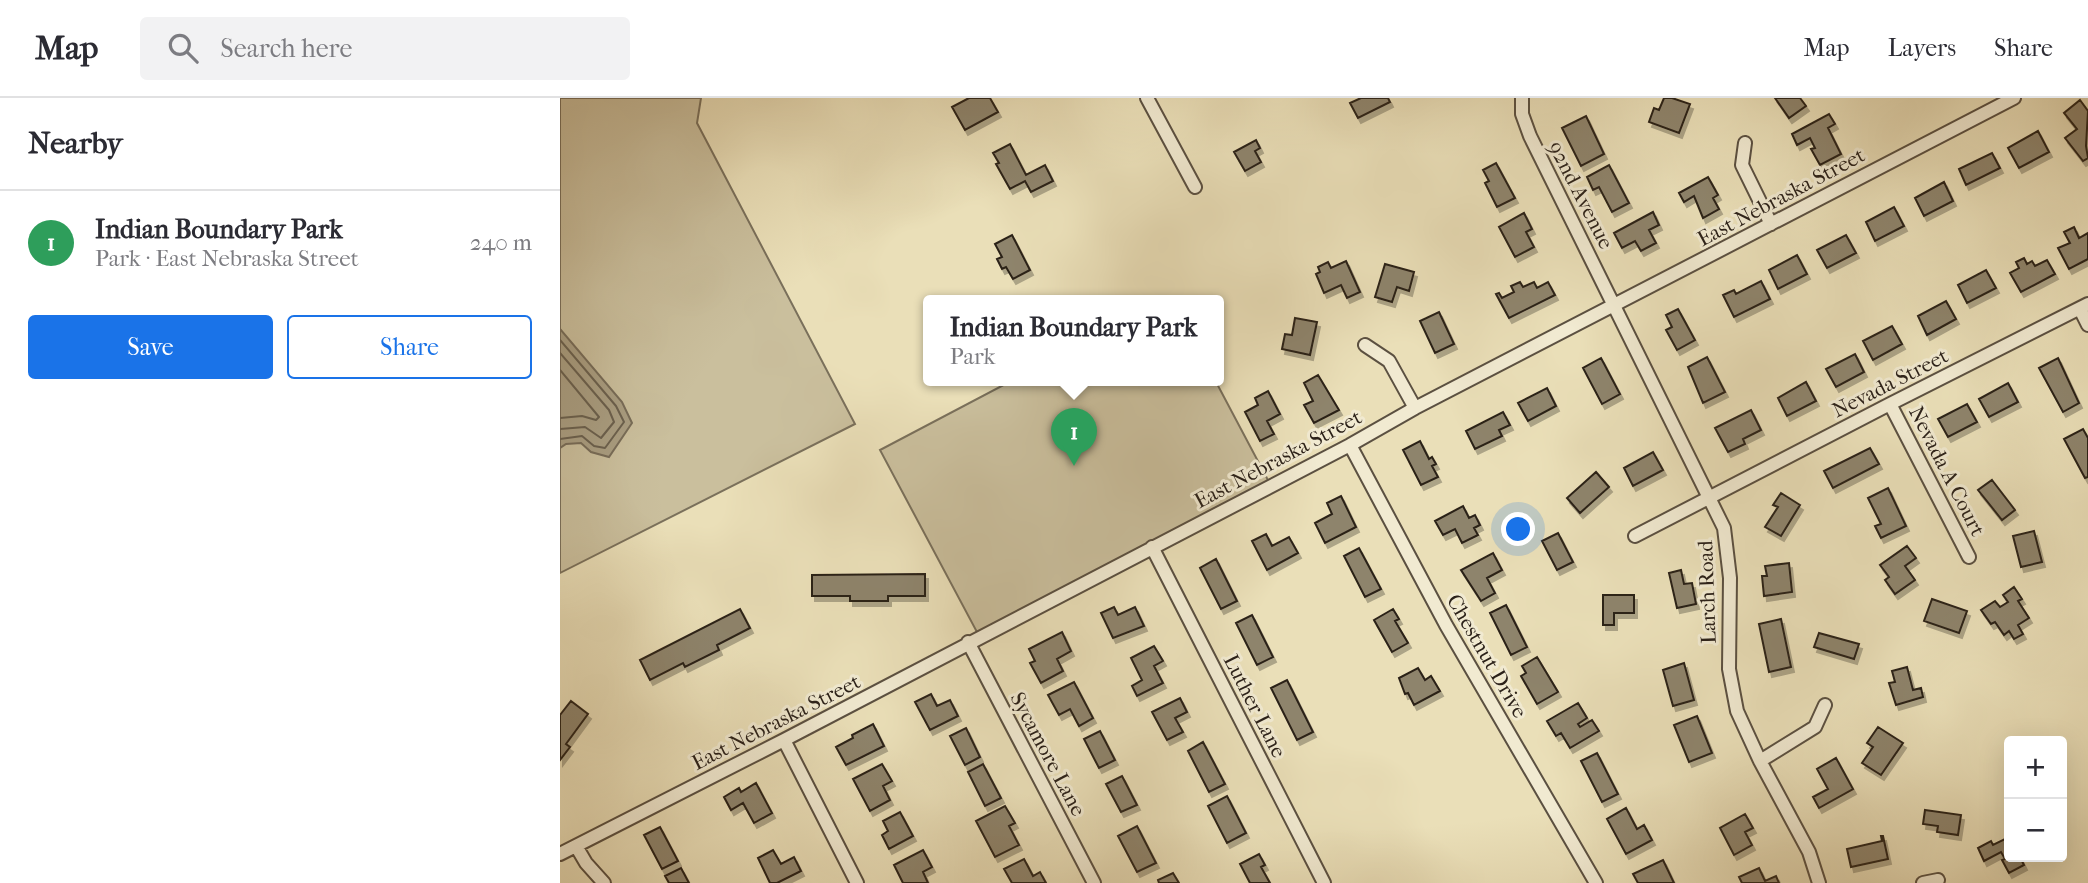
<!DOCTYPE html>
<html lang="en">
<head>
<meta charset="utf-8">
<style>
	body { margin:0; font-family:"IM FELL French Canon",serif; background:#f2f2f3; color:#2b2b33 }
	.controls { position:absolute; right:21px; bottom:21px; display:grid; overflow:hidden; border-radius:7px; box-shadow:0 7px 28px #0002 }
	.controls button { width:63px; height:63px; display:grid; place-items:center; padding:0; border:0; border-bottom:2px solid #e1e1e2; background:#fff; color:#2b2b33; font:35px sans-serif }
	.you { position:absolute; left:959px; top:432px; width:24px; height:24px; margin:-18px; border:5px solid #fff; border-radius:50%; background:#1a73e8; box-shadow:0 0 0 10px #1a73e833 }
	.badge { display:grid; place-items:center; width:46px; height:46px; border-radius:50%; background:#1a73e8; color:#fff; font-size:23px; font-weight:700 }
	.pin { position:absolute; translate:-50% -58px; filter:drop-shadow(0 2px 4px #0008) }
	.pin::after { content:''; position:absolute; top:37px; width:24px; height:21px; background:inherit; clip-path:polygon(0 0,100% 0,50% 100%) }
	.popup { position:absolute; left:363px; top:197px; width:301px; height:91px; box-sizing:border-box; display:grid; place-content:center; border-radius:7px; background:#fff; filter:drop-shadow(0 2px 5px #0005); font-size:23px; white-space:nowrap; color:#7c7c81 }
	.popup b { font-size:26px; color:#2b2b33 }
	.popup::after { content:''; position:absolute; left:50%; top:100%; margin-left:-14px; border:14px solid transparent; border-top-color:#fff }
	.list { margin:0; padding:0; list-style:none }
	h2 { display:flex; justify-content:space-between; align-items:center; height:91px; margin:0; padding:0 28px; font-size:30px }
	h2 small { font-size:23px; font-weight:400; color:#7c7c81 }
	.list li { display:grid; grid-template-columns:46px 1fr auto; gap:21px; align-items:center; box-sizing:border-box; height:105px; padding:0 28px; border-top:2px solid #e1e1e2 }
	.list b { display:block; font-size:26px; white-space:nowrap }
	.list p { margin:0; font-size:23px; white-space:nowrap; color:#7c7c81 }
	.list em { font-size:23px; font-style:normal; color:#7c7c81 }
	.actions { display:flex; gap:14px; padding:21px 28px }
	.actions a { flex:1; padding:16px 0; border:2px solid #1a73e8; border-radius:7px; text-align:center; font-size:24px; color:#1a73e8 }
	.actions .main { background:#1a73e8; color:#fff }
	.icon { flex:none; width:38px; height:38px; fill:none; stroke:currentColor; stroke-width:2; stroke-linecap:round; stroke-linejoin:round }
	.map { position:relative; flex:none; width:1528px; height:785px; overflow:hidden }
	header { display:flex; align-items:center; gap:42px; box-sizing:border-box; height:98px; padding:0 35px; background:#fff; border-bottom:2px solid #e1e1e2 }
	header strong { font-size:33px }
	nav { display:flex; gap:38px; margin-inline-start:auto; font-size:24px }
	.search { width:490px; height:63px; background:#f2f2f3; display:flex; align-items:center; gap:18px; box-sizing:border-box; padding:0 24px; border-radius:7px; color:#7c7c81; font-size:26px }
	main { display:flex }
	aside { flex:1; background:#fff }
	.map>svg:first-child { display:block }
	.green { fill:#cabf9d; stroke:#7a705b; stroke-width:2 }
	.water { fill:#a99e82; stroke:#776c58; stroke-width:2 }
	.lines { fill:none; stroke-linecap:round; stroke-linejoin:round }
	.shore { stroke:#6a604e; stroke-width:2 }
	.building { fill:#8e846c; stroke:#2b2119; stroke-width:2; filter:url(#shadow) }
	.minor-casing { stroke:#5b5041; stroke-width:16 }
	.minor { stroke:#f1ead1; stroke-width:12 }
	.labels { text-anchor:middle; dominant-baseline:central; stroke-width:6; stroke-linejoin:round; paint-order:stroke }
	.street-label { font-size:21px; fill:#2b2119; stroke:#f1ead1 }
</style>
</head>
<body>
<header>
<strong>Map</strong>
<div class="search"><svg class="icon" aria-label="search" viewBox="0 0 24 24"><circle cx="10" cy="10" r="6"/><path d="M15 15l6 6"/></svg>Search here</div>
<nav><a>Map</a><a>Layers</a><a>Share</a></nav>
</header>
<main>
<aside>
<h2>Nearby<small></small></h2>
<ul class="list">
<li><span class="badge" style="background:#2e9e5b">1</span><div><b>Indian Boundary Park</b><p>Park · East Nebraska Street</p></div><em>240 m</em></li>
</ul>
<div class="actions"><a class="main">Save</a><a>Share</a></div>
</aside>
<div class="map">
<svg width="1528" height="785" viewBox="0 0 1528 785">
	<defs>
		<filter id="shadow"><feDropShadow dx="3" dy="5" stdDeviation="0" flood-color="#0004"/></filter>
	</defs>
	<rect width="100%" height="100%" fill="#eadfb8"/>
	<filter id="stains"><feTurbulence type="fractalNoise" baseFrequency=".00286" numOctaves="4"/><feColorMatrix values="0 0 0 0 .2 0 0 0 0 .09 0 0 0 0 .02 0 0 0 .5 -.17"/></filter>
	<radialGradient id="worn" r=".72"><stop offset=".6" stop-color="#630" stop-opacity="0"/><stop offset="1" stop-color="#630" stop-opacity=".3"/></radialGradient>
	<path class="green" d="M0,0H141L137,25L295,326L0,475Z
		M453,282H655L709,384L418,536L320,352Z"/>
	<path class="water" d="M0,231L62,304L72,325L49,359L31,354L21,345L6,346L0,350Z"/>
	<g class="lines">
		<path class="shore" d="M0,242L56,308L64,324L45,350L34,348L22,338L0,341
			M0,255L49,312L54,324L41,340L25,329L0,331
			M0,272L39,319L36,322L22,318L0,320"/>
	</g>
	<path class="building" d="M409,0H430L438,14L405,32L392,9Z
		M801,0H828L830,4L798,20L790,5Z
		M1104,0H1112L1130,6L1119,35L1089,24L1094,10L1099,12Z
		M1215,0H1240L1246,8L1229,20Z
		M1520,2L1528,13L1526,48L1528,60L1523,63L1505,40L1517,31L1504,15Z
		M1269,16L1275,26L1268,30L1281,56L1260,67L1251,51L1255,50L1250,40L1237,47L1232,36Z
		M1026,18L1044,56L1021,68L1002,30Z
		M1478,33L1489,54L1459,70L1448,50Z
		M696,42L700,50L695,53L701,64L685,73L674,54Z
		M450,46L466,77L485,67L493,83L471,94L465,83L450,91L436,66L439,65L433,55Z
		M1432,55L1440,70L1406,87L1399,71Z
		M936,65L955,100L937,109L925,85L929,83L923,72Z
		M1049,67L1069,105L1052,114L1039,89L1033,92L1027,79Z
		M1148,79L1158,97L1153,100L1159,111L1143,120L1134,98L1124,104L1119,95Z
		M1384,84L1393,103L1364,118L1355,100Z
		M1334,109L1344,128L1315,143L1306,124Z
		M1093,114L1099,127L1089,132L1096,145L1081,153L1075,143L1062,150L1054,135Z
		M964,115L972,131L966,134L974,149L955,159L939,129Z
		M1514,129L1519,140L1528,135V161L1509,171L1498,150L1510,145L1504,134Z
		M452,137L470,172L453,181L446,169L442,171L437,161L442,159L435,146Z
		M1286,137L1296,155L1267,170L1257,152Z
		M1237,157L1247,176L1218,191L1209,172Z
		M1464,160L1467,166L1472,163L1475,168L1487,162L1495,176L1461,194L1450,175L1459,170L1456,164Z
		M786,163L800,194L787,200L781,187L764,195L756,176L760,174L758,169L768,164L771,170Z
		M825,166L854,174L849,193L837,189L832,204L815,199Z
		M1426,172L1436,190L1407,205L1398,187Z
		M1201,183L1210,201L1174,219L1163,197L1174,192L1176,196Z
		M960,184L963,189L974,184L977,190L988,184L995,197L949,220L936,196L939,195L942,200L954,194L951,188Z
		M1386,203L1396,221L1367,237L1358,218Z
		M1118,211L1135,242L1117,252L1106,232L1112,229L1106,217Z
		M879,214L894,246L875,255L860,223Z
		M735,220L757,224L750,257L722,251L725,236L732,237Z
		M1332,228L1342,246L1313,262L1303,243Z
		M1295,256L1304,274L1276,289L1266,271Z
		M1147,259L1165,294L1143,305L1128,269Z
		M1041,260L1060,296L1042,306L1023,270Z
		M1498,260L1519,305L1503,314L1479,270Z
		M758,277L779,312L754,325L744,307L753,303L744,285Z
		M1246,284L1256,303L1227,318L1218,300Z
		M1448,285L1458,304L1429,319L1419,301Z
		M987,290L996,308L968,323L958,305Z
		M708,293L720,316L707,323L714,336L700,343L685,314L698,307L695,300Z
		M1407,306L1417,324L1388,339L1378,321Z
		M1191,312L1201,332L1183,341L1185,346L1168,354L1155,330Z
		M943,314L950,327L939,332L942,338L915,351L906,333Z
		M1523,331L1528,340V379L1525,380L1504,341Z
		M860,343L869,361L872,359L876,366L872,368L878,379L861,387L843,352Z
		M1310,350L1319,366L1273,390L1264,373Z
		M1093,354L1103,372L1073,388L1064,370Z
		M1036,374L1049,389L1020,415L1007,400Z
		M1432,382L1455,412L1442,422L1418,392Z
		M1328,390L1346,428L1321,440L1315,428L1321,426L1308,400Z
		M1221,395L1240,407L1221,438L1205,429L1218,409L1213,407Z
		M781,398L796,429L765,445L755,425L772,416L767,405Z
		M903,408L909,420L915,417L920,427L914,430L918,437L902,445L895,431L883,437L875,423Z
		M1474,433L1482,464L1461,469L1453,438Z
		M998,435L1013,464L997,472L982,443Z
		M706,436L712,448L729,439L738,455L707,472L692,443Z
		M1347,448L1356,460L1345,468L1355,482L1335,496L1325,482L1329,479L1320,467Z
		M799,450L821,491L805,499L784,458Z
		M933,455L942,472L927,480L935,495L921,503L901,472Z
		M656,461L677,503L661,511L640,470Z
		M1229,465L1232,494L1204,498L1202,478H1207L1205,468Z
		M1121,472L1124,486L1132,485L1136,506L1117,510L1109,475Z
		M365,476V498H328V503H290V498H252V477Z
		M1454,489L1462,501L1458,503L1469,520L1458,527L1463,536L1454,541L1449,533L1444,537L1435,524L1431,526L1421,512L1435,503L1440,509L1448,504L1443,497Z
		M1043,497H1074V515H1054V527H1043Z
		M1372,501L1407,513L1399,535L1364,523Z
		M946,507L967,549L951,557L930,515Z
		M554,509L558,517L575,509L584,528L553,540L541,515Z
		M180,511L190,530L157,547L159,552L125,569L123,565L90,582L80,562Z
		M833,511L839,521L835,523L848,545L832,554L814,522Z
		M692,517L713,559L697,567L676,525Z
		M1221,521L1231,569L1209,574L1199,526Z
		M502,534L511,553L497,561L503,573L481,585L470,565L475,563L469,551Z
		M1259,535L1299,546L1294,561L1254,549Z
		M594,548L603,563L594,568L603,585L577,598L572,588L582,582L571,560Z
		M977,559L998,594L977,606L961,578L966,575L962,568Z
		M1124,565L1134,602L1113,608L1103,572Z
		M1347,569L1353,592L1361,590L1363,599L1336,607L1329,585L1335,584L1332,573Z
		M858,570L865,582L871,578L880,593L854,607L848,595L845,596L839,580Z
		M727,582L753,634L737,642L711,590Z
		M514,584L533,620L519,628L510,611L499,617L488,597Z
		M371,596L377,608L390,602L398,618L370,632L355,604Z
		M620,600L627,614L615,620L623,634L607,642L592,614Z
		M11,603L28,616L6,646L10,649L0,662V617Z
		M1018,605L1027,620L1018,626L1020,629L1032,622L1039,633L1010,650L1001,635L996,638L987,623Z
		M1137,618L1152,655L1129,664L1114,627Z
		M313,626L324,648L286,667L276,649L293,640L292,637Z
		M1318,629L1343,645L1321,677L1302,665L1313,649L1307,645Z
		M406,630L420,659L405,667L390,638Z
		M540,633L555,662L539,670L524,641Z
		M643,644L665,686L649,694L628,653Z
		M1037,655L1058,696L1042,704L1021,663Z
		M1276,660L1293,691L1259,710L1253,699L1268,691L1257,671Z
		M322,666L332,683L323,688L330,702L310,713L293,681Z
		M423,666L441,700L425,708L408,674Z
		M562,678L577,707L561,714L546,686Z
		M196,685L212,715L194,725L183,705L171,712L164,699L179,690L181,694Z
		M667,698L686,735L667,745L648,708Z
		M445,708L455,725L449,728L459,747L435,759L416,723Z
		M1066,710L1077,731L1084,727L1092,742L1066,756L1047,721Z
		M1365,712L1401,717L1398,737L1377,734L1378,728L1363,726Z
		M340,714L353,738L329,751L322,737L328,733L323,723Z
		M1185,716L1193,730L1185,734L1192,747L1174,757L1160,730Z
		M577,728L596,765L577,774L558,738Z
		M100,729L118,763L102,771L84,737Z
		M1321,738H1323L1328,761L1291,769L1287,751L1322,743Z
		M1449,739V759H1460L1464,767L1449,775L1442,762L1445,761L1441,754L1424,763L1418,750L1431,743L1433,747Z
		M213,752L221,766L234,759L241,773L217,785H210L198,760Z
		M363,752L372,769L363,774L368,785H343L334,767Z
		M699,756L705,767L701,769L710,785H690L680,766Z
		M464,761L473,778L480,774L486,785H452L444,771Z
		M1103,762L1114,785H1078L1073,776Z
		M121,770L129,785H109L105,778Z
		M1199,770L1205,783L1216,778L1219,785H1182L1179,779Z
		M613,775L619,785H599L598,782Z"/>
	<g class="lines">
		<g class="minor-casing">
			<path id="minor" d="M587,0L635,89
				M962,0V16L970,38L1164,430L1170,480L1169,571L1177,613L1200,663L1249,754L1259,785
				M1185,45L1182,67L1211,126
				M1520,211L1528,227
				M805,247L829,263L855,310
				M1330,306L1409,459
				M790,347L886,527L1036,785
				M1075,438L1330,306L1528,206
				M592,449L764,785
				M408,544L534,785
				M224,642L297,785
				M1200,663L1255,629L1265,607
				M16,748L26,765L44,785
				M0,756L224,642L790,347L855,310L1454,0
				M1363,785L1378,782"/>
		</g>
		<use href="#minor" class="minor"/>
	</g>
	<g class="labels">
		<g class="street-label">
			<text transform="translate(1021 97) rotate(63)">92nd Avenue</text>
			<text transform="translate(1221 99) rotate(-28)">East Nebraska Street</text>
			<text transform="translate(1330 285) rotate(-27)">Nevada Street</text>
			<text transform="translate(718 361) rotate(-28)">East Nebraska Street</text>
			<text transform="translate(1387 373) rotate(63)">Nevada A Court</text>
			<text transform="translate(1147 494) rotate(-92)">Larch Road</text>
			<text transform="translate(927 558) rotate(60)">Chestnut Drive</text>
			<text transform="translate(695 608) rotate(63)">Luther Lane</text>
			<text transform="translate(216 624) rotate(-27)">East Nebraska Street</text>
			<text transform="translate(488 656) rotate(62)">Sycamore Lane</text>
		</g>
	</g>
	<rect width="100%" height="100%" filter="url(#stains)"/>
	<rect width="100%" height="100%" fill="url(#worn)"/>
</svg>
<div class="controls">
<button>+</button>
<button>−</button>
</div>
<div class="you"></div>
<div class="pin badge" style="left:514px;top:368px;background:#2e9e5b">1</div>
<div class="popup"><b>Indian Boundary Park</b>Park</div>
</div>
</main>
</body>
</html>
